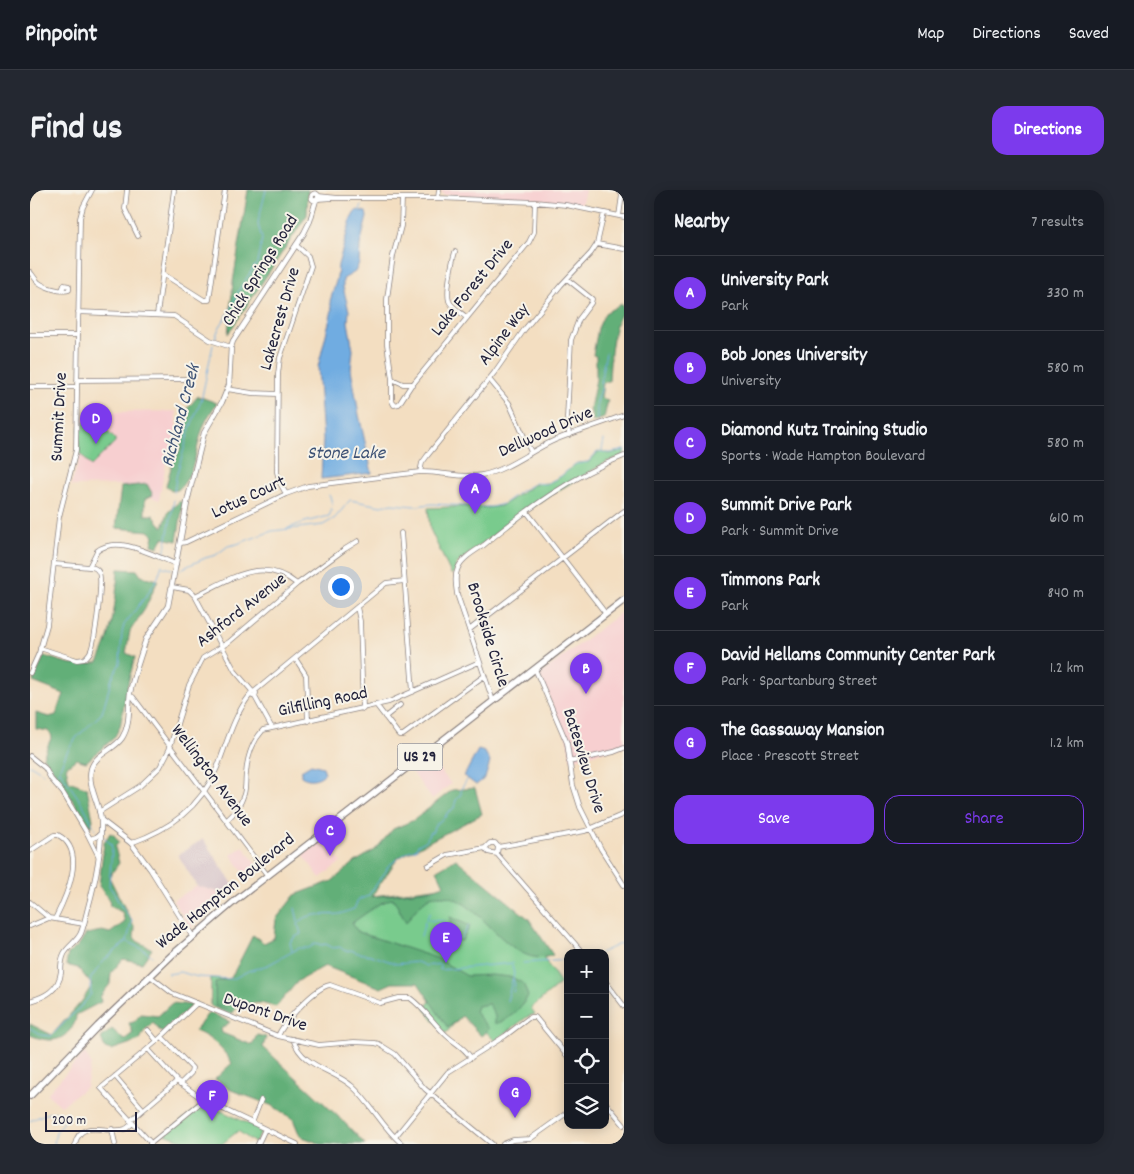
<!DOCTYPE html>
<html lang="en">
<head>
<meta charset="utf-8">
<style>
	body { margin:0; font-family:Dekko,sans-serif; background:#242831; color:#f1f3f6 }
	.controls { position:absolute; right:15px; bottom:15px; display:grid; overflow:hidden; border-radius:10px; box-shadow:0 2px 12px #0003 }
	.controls button { width:45px; height:45px; display:grid; place-items:center; padding:0; border:0; border-bottom:1px solid #363941; background:#171b24; color:#f1f3f6; font:25px sans-serif }
	.scale { position:absolute; left:15px; bottom:12px; width:92px; box-sizing:border-box; padding-left:5px; border:2px solid #22223b; border-top:0; font-size:14px; line-height:18px; white-space:nowrap; color:#22223b; -webkit-text-stroke:4px #f7f3e8; paint-order:stroke }
	.you { position:absolute; left:310px; top:396px; width:18px; height:18px; margin:-12px; border:4px solid #fff; border-radius:50%; background:#1a73e8; box-shadow:0 0 0 8px #1a73e833 }
	.badge { display:grid; place-items:center; width:32px; height:32px; border-radius:50%; background:#7c3aed; color:#fff; font-size:16px; font-weight:700 }
	.pin { position:absolute; translate:-50% -41px; filter:drop-shadow(0 1px 2px #0008) }
	.pin::after { content:''; position:absolute; top:26px; width:18px; height:15px; background:inherit; clip-path:polygon(0 0,100% 0,50% 100%) }
	.list { margin:0; padding:0; list-style:none }
	h2 { display:flex; justify-content:space-between; align-items:center; height:65px; margin:0; padding:0 20px; font-size:21px }
	h2 small { font-size:16px; font-weight:400; color:#9ea1a6 }
	.list li { display:grid; grid-template-columns:32px 1fr auto; gap:15px; align-items:center; box-sizing:border-box; height:75px; padding:0 20px; border-top:1px solid #363941 }
	.list b { display:block; font-size:19px; white-space:nowrap }
	.list p { margin:0; font-size:16px; white-space:nowrap; color:#9ea1a6 }
	.list em { font-size:16px; font-style:normal; color:#9ea1a6 }
	.actions { display:flex; gap:10px; padding:15px 20px }
	.actions a { flex:1; padding:11px 0; border:1px solid #7c3aed; border-radius:15px; text-align:center; font-size:18px; color:#7c3aed }
	.actions .main { background:#7c3aed; color:#fff }
	.icon { flex:none; width:28px; height:28px; fill:none; stroke:currentColor; stroke-width:2; stroke-linecap:round; stroke-linejoin:round }
	.map { position:relative; flex:none; width:594px; height:954px; overflow:hidden; border-radius:15px }
	header { display:flex; align-items:center; gap:30px; box-sizing:border-box; height:70px; padding:0 25px; background:#171b24; border-bottom:1px solid #363941 }
	header strong { font-size:24px }
	nav { display:flex; gap:28px; margin-inline-start:auto; font-size:18px }
	.intro { display:flex; align-items:center; justify-content:space-between; box-sizing:border-box; height:120px; padding:0 30px }
	h1 { margin:0; font-size:35px }
	.button { padding:12px 22px; border-radius:15px; background:#7c3aed; color:#fff; font-size:18px; font-weight:700 }
	main { display:flex; gap:30px; padding:0 30px }
	aside { flex:1; background:#171b24; border-radius:15px; box-shadow:0 2px 12px #0003 }
	.map>svg:first-child { display:block }
	.built { fill:#f7cfd0 }
	.industrial { fill:#d2bdc5 }
	.green { fill:#79cb8d; stroke:#4e7664 }
	.forest { fill:#62af78; stroke:#42685a }
	.water { fill:#6face1; stroke:#48678e }
	.lines { fill:none; stroke-linecap:round; stroke-linejoin:round }
	.stream { stroke:#6face1; stroke-width:1 }
	.minor-casing { stroke:#8a807e; stroke-width:5.5 }
	.tertiary-casing { stroke:#8a807e; stroke-width:6 }
	.primary-casing { stroke:#8a807e; stroke-width:8 }
	.minor { stroke:#fff; stroke-width:4 }
	.tertiary { stroke:#fff; stroke-width:4.5 }
	.primary { stroke:#fff; stroke-width:5.5 }
	.labels { text-anchor:middle; dominant-baseline:central; stroke-width:4; stroke-linejoin:round; paint-order:stroke }
	.shield { fill:#f7f3e8; stroke:#62616f; stroke-width:1 }
	.shield-label { font-size:16px; font-weight:bold; fill:#22223b }
	.street-label { font-size:18px; fill:#22223b; stroke:#f7f3e8 }
	.water-label { font-size:19px; font-style:italic; fill:#3d5275; stroke:#f7f3e8 }
</style>
</head>
<body>
<header>
<strong>Pinpoint</strong>
<nav><a>Map</a><a>Directions</a><a>Saved</a></nav>
</header>
<div class="intro"><h1>Find us</h1><a class="button">Directions</a></div>
<main>
<div class="map">
<svg width="594" height="954" viewBox="0 0 594 954">
	<rect width="100%" height="100%" fill="#f7f3e8"/>
	<filter id="ink" filterUnits="userSpaceOnUse"><feTurbulence type="fractalNoise" baseFrequency=".02" numOctaves="2"/><feDisplacementMap in="SourceGraphic" scale="10" xChannelSelector="R" yChannelSelector="G"/><feConvolveMatrix kernelMatrix="1 2 1 2 8 2 1 2 1" color-interpolation-filters="sRGB"/></filter>
	<filter id="wash" filterUnits="userSpaceOnUse"><feTurbulence type="fractalNoise" baseFrequency=".0096" numOctaves="4" result="noise"/><feDisplacementMap in="SourceGraphic" scale="20" xChannelSelector="R" yChannelSelector="G"/><feGaussianBlur stdDeviation="1.12" result="paint"/><feColorMatrix in="noise" values="0 0 0 0 0 0 0 0 0 0 0 0 0 0 0 0 0 1.4 0 .05"/><feComposite in="paint" operator="in"/></filter>
	<g filter="url(#wash)">
		<rect width="100%" height="100%" fill="#f3dec1"/>
		<path class="built" d="M411,0H555V1L551,15L498,8L413,5Z
			M146,221L147,260L136,273L129,310L89,295L41,296L49,270L52,250V226L76,222Z
			M594,420V556L541,570L537,549L509,485Z
			M401,568L421,594L402,609L382,582Z
			M294,650L311,672L290,688L273,665Z
			M213,656L231,681L219,690L201,665Z
			M167,696L199,705L160,738L143,710Z
			M55,862L61,874L56,897L31,916L17,904Z"/>
		<path class="industrial" d="M173,649L207,700L199,705L167,696L148,665Z"/>
		<path class="green" d="M65,232L75,244L78,242L85,249V252L61,276L49,262V236L53,233Z
			M594,260V265L576,272L496,320L431,370L426,375L424,384H421L400,339L398,318L449,316L456,318L471,316L505,294L518,293L530,287L547,273L559,272L568,262L572,261L579,264Z
			M419,696L509,762L531,793L501,818L505,824L497,827L465,851L446,831L433,824L415,844L395,819L409,796L310,770L218,794L200,825L181,816V788L202,790L297,712Z
			M174,913L230,939L231,942L225,953L208,941L192,954H161L135,944Z"/>
		<path class="forest" d="M218,0H278L277,25L198,144L203,92Z
			M591,114L593,117C593,124 588,128 586,135C581,153 580,172 579,191L573,193L571,208L578,210L574,228L563,232L560,219L566,189V166L563,165L568,138L575,123Z
			M168,206L187,213C183,219 178,226 175,233C165,255 167,282 148,300L141,301L136,296L142,274L150,260L153,235L158,230L159,223L157,219Z
			M117,294L123,305L115,309V325H123L133,338L138,322L150,311L153,313L147,351L133,348L128,357L122,355L124,345L119,341L86,338L91,297Z
			M88,379L107,380L111,386L128,390L115,419L100,441L96,463L105,467L98,493L90,537L84,548L56,572L46,569L36,577L39,591L57,598L63,630L60,637L20,576L13,567L22,546L18,541L6,539V523L19,527L26,525L34,504L3,492L14,466C34,472 47,478 68,472C83,444 86,410 88,379Z
			M445,598L452,624L368,668L341,707L399,700L414,695L407,680L426,669L499,729L523,765C479,783 450,704 410,706C406,706 402,706 399,708C389,714 382,724 376,733L363,708L349,714L322,733L328,742L406,768L437,786L461,785L481,787L493,793L498,806C490,819 480,830 465,834V826L459,814L447,816L445,822L459,839L451,846L432,826L418,838L388,793H362L351,798L295,776L268,791L246,817L231,813L208,814L203,823L185,816V792L201,788L223,745L234,753L244,748L246,729L265,705L302,691L325,672L345,660L363,639L384,630L422,600Z
			M80,643L84,645L89,652L85,657L89,673L79,687L105,738L104,747L107,751L122,759L112,773L93,769L81,783L80,794L70,807L71,812L46,825C46,831 44,835 40,840C29,854 15,851 0,845V834L22,845L52,811L62,795L48,778L36,775L38,764L48,756L56,744L72,741L80,743L95,732L92,722L80,716L79,710L69,696L74,653Z
			M420,727L440,736L432,751L421,749Z
			M142,813L162,815L132,843L123,833L114,841L110,850L81,860L75,858L71,848L82,839L94,850L103,843L99,833L104,832L111,824L128,826Z
			M179,822L200,832L191,839L192,843L222,855L227,845L236,847L233,857L313,931L335,954H291L270,946L263,929L243,916L201,900L185,889L202,873C193,859 181,847 165,841Z"/>
		<path class="water" d="M326,20L336,22L337,27L330,55L329,73L325,82L313,89V97L319,121L318,132L323,160L321,179L329,225L342,283L291,289L293,249L288,177L302,120L300,111L307,88L308,75L321,29Z
			M448,560L455,562L460,572L455,588L446,595L434,586Z
			M281,574L293,577L295,583C289,590 278,591 271,586V580Z"/>
		<g class="lines">
			<path class="stream" d="M329,22L332,15
				M185,148L189,138L198,124L210,98L227,73L232,49L228,34L229,28L236,0
				M567,230V212L571,200L572,182L576,163
				M572,260L574,250
				M144,303L146,287L160,238L171,211L183,155
				M256,339L275,332L299,326C302,321 303,310 299,305
				M134,365L144,310
				M133,377L142,379
				M149,380L175,368L186,365L198,356L207,354L242,341L293,335L305,328L320,310L351,316L362,314L385,316L402,314L461,317L473,314L489,302L505,293L516,294L531,286L545,274L558,272L568,261L580,263L594,260
				M0,575L13,583
				M30,581L53,615L65,639
				M23,587L27,584L37,562L46,548L72,523L82,488L90,473L92,443L94,435L119,402L128,387L132,375
				M265,718L268,731
				M396,730L400,723
				M398,730L415,731L416,738
				M416,743L417,750L421,757L434,744L439,735
				M391,746L395,732
				M98,752L114,760L122,766
				M262,761L260,752L265,747L271,744L268,734C278,721 294,726 309,724C315,723 319,720 324,719L328,710L338,706L356,681L358,676L379,661L386,659L388,655L397,650L399,643L403,641L404,636L416,626L417,623L424,618L426,610L431,604V599L437,590
				M570,763L594,752
				M493,773L538,770
				M138,784L150,782L168,787L203,789L218,781L238,775L269,758H279L286,753L291,755L296,754L303,758L310,757L315,761L321,760L328,763L341,765L367,774L387,772L396,776L410,774V780L483,773
				M483,789L485,795L483,802
				M477,811L484,784L482,775
				M0,838L11,845L21,846L54,813L61,804L60,790L72,772L97,751L102,730L88,712L86,706L79,696L82,659L81,654L74,647
				M0,931C11,926 27,916 36,927L26,942L24,954"/>
		</g>
	</g>
	<g filter="url(#ink)">
		<g class="lines">
			<g class="minor-casing">
				<path id="minor" d="M97,0L95,19L108,46
					M589,0L592,5L589,26
					M288,6L308,8H408L505,12L536,15L594,27
					M372,8L371,36L363,66L357,109V154L362,189L373,194H383L499,52L504,42L505,12
					M408,8L409,0
					M287,9L302,8
					M567,54L594,59
					M425,62C422,72 416,101 419,111C421,117 432,123 437,128
					M0,82C3,85 5,89 8,92C14,97 32,103 39,100V96L34,95L32,100
					M133,84L174,110H179L195,0
					M537,89L562,109L561,113L549,129L541,150L537,228L539,245
					M48,122L144,126L180,150L201,157
					M127,125L144,0
					M0,145H47
					M362,189V211L364,215L369,214L382,194
					M459,189L479,213L501,262
					M47,190L160,189
					M0,197H47
					M197,199L222,203L247,204
					M390,282L392,273L397,266L464,183L494,140L531,95L561,63L567,54L574,23
					M256,304L250,293L247,282L248,184L250,168L281,76L278,66L266,55
					M497,322L576,424
					M371,343L383,502
					M151,353L156,352L256,304L278,296L390,282C410,281 431,289 452,285C478,280 500,261 525,250C547,241 571,234 594,225
					M59,377L67,361C88,344 124,366 146,374
					M142,397L159,400L165,406L205,481L222,501
					M165,406C201,389 232,365 267,394
					M327,417L330,431L333,519
					M439,440L594,321
					M10,458L47,470L54,469C57,466 60,464 61,460C65,450 73,391 69,383C67,378 64,377 59,377L24,374
					M265,468L276,485L278,531
					M505,479L537,553L543,595L550,617L571,659L594,695
					M0,483L9,463L17,435L29,327L46,260L50,28L53,17L62,0
					M225,501L356,393L374,391
					M100,506L103,507L238,686
					M225,507L220,505L222,501L226,503L225,507L242,538
					M463,511L427,404C426,396 424,386 428,378C432,368 445,361 454,355C496,320 542,286 594,266
					M347,516L369,545H373L454,486
					M355,527L370,515
					M0,566L15,578L21,589L33,603L58,645L69,667
					M539,572L584,562L594,558
					M69,622L110,596L130,577L139,560L159,495L173,468L199,452L267,394L315,359L328,351
					M197,630C205,623 211,614 214,604C216,597 215,590 216,584C217,568 222,552 233,540L359,512L449,472
					M60,649L66,647L70,644
					M101,653C140,639 170,618 187,578C197,553 203,527 220,505
					M468,657L467,664L553,763
					M455,658L458,662L467,664
					M0,661L24,645H28C58,661 36,707 25,729
					M398,676L417,665L455,658L460,653H465L468,657L555,641L594,624
					M0,712L19,728L54,734
					M0,736L19,728
					M120,786L142,803L248,846L289,855L324,852L345,853L349,854L365,864L395,899L462,954
					M575,791L594,816
					M118,840L127,851
					M248,846C254,832 285,797 300,795L350,813L369,808H380C395,819 404,834 417,846C426,854 434,857 441,868
					M132,847L162,878L161,883L150,894
					M263,849C272,877 302,879 322,896C341,913 352,937 372,954
					M118,859L147,891L174,910
					M85,886L113,919
					M575,912L594,935
					M100,931L147,891
					M222,933L231,910
					M82,939L85,954
					M365,947L418,882L475,846L500,827H505L538,867
					M121,953L71,898L127,851L167,813
					M45,954C51,927 79,945 95,939C98,938 100,935 102,934
					M120,954L174,910L267,954
					M228,954L235,939
					M473,954L483,950L500,949L538,922"/>
			</g>
			<g class="tertiary-casing">
				<path id="tertiary" d="M281.5 7a3.5 3.5 0 1 1 7 0a3.5 3.5 0 1 1-7 0Z
					M71,630L101,653L121,680L163,747
					M0,811C15,807 29,800 31,782C31,776 31,770 34,764C38,756 47,752 51,743C54,735 56,726 58,718C66,689 72,661 71,631C70,614 57,596 61,579C65,564 84,560 92,548C101,534 98,518 100,503C103,487 109,471 114,455L116,449L138,416L158,308L174,243L192,212L199,195L201,157L203,151L274,43L280,31L286,10"/>
			</g>
			<g class="primary-casing">
				<path id="primary" d="M0,906L68,836L142,765L206,710L594,410"/>
			</g>
			<use href="#minor" class="minor"/>
			<use href="#tertiary" class="tertiary"/>
			<use href="#primary" class="primary"/>
		</g>
	</g>
	<g class="labels">
		<rect class="shield" x="367.5" y="553.5" width="45" height="27" rx="4"/>
		<g class="shield-label">
			<text x="390" y="567">US 29</text>
		</g>
		<g class="street-label">
			<text transform="translate(231 81) rotate(-58)">Chick Springs Road</text>
			<text transform="translate(443 98) rotate(-51)">Lake Forest Drive</text>
			<text transform="translate(251 129) rotate(-74)">Lakecrest Drive</text>
			<text transform="translate(475 145) rotate(-53)">Alpine Way</text>
			<text transform="translate(30 227) rotate(-87)">Summit Drive</text>
			<text transform="translate(516 243) rotate(-24)">Dellwood Drive</text>
			<text transform="translate(219 308) rotate(-25)">Lotus Court</text>
			<text transform="translate(212 421) rotate(-38)">Ashford Avenue</text>
			<text transform="translate(457 445) rotate(73)">Brookside Circle</text>
			<text transform="translate(293 513) rotate(-12)">Gilfilling Road</text>
			<text transform="translate(553 571) rotate(73)">Batesview Drive</text>
			<text transform="translate(181 586) rotate(53)">Wellington Avenue</text>
			<text transform="translate(196 702) rotate(-39)">Wade Hampton Boulevard</text>
			<text transform="translate(235 823) rotate(19)">Dupont Drive</text>
		</g>
		<g class="water-label">
			<text transform="translate(152 226) rotate(-75)">Richland Creek</text>
			<text x="316" y="264">Stone Lake</text>
		</g>
	</g>
</svg>
<div class="controls">
<button>+</button>
<button>−</button>
<button><svg class="icon" aria-label="locate" viewBox="0 0 24 24"><circle cx="12" cy="12" r="6"/><path d="M12 2v4M12 18v4M2 12h4M18 12h4"/></svg></button>
<button><svg class="icon" aria-label="layers" viewBox="0 0 24 24"><path d="M12 4l9 5-9 5-9-5zM3 14l9 5 9-5"/></svg></button>
</div>
<div class="scale">200 m</div>
<div class="you"></div>
<div class="pin badge" style="left:445px;top:324px">A</div>
<div class="pin badge" style="left:556px;top:504px">B</div>
<div class="pin badge" style="left:300px;top:666px">C</div>
<div class="pin badge" style="left:66px;top:254px">D</div>
<div class="pin badge" style="left:416px;top:773px">E</div>
<div class="pin badge" style="left:182px;top:931px">F</div>
<div class="pin badge" style="left:485px;top:928px">G</div>
</div>
<aside>
<h2>Nearby<small>7 results</small></h2>
<ul class="list">
<li><span class="badge">A</span><div><b>University Park</b><p>Park</p></div><em>330 m</em></li>
<li><span class="badge">B</span><div><b>Bob Jones University</b><p>University</p></div><em>580 m</em></li>
<li><span class="badge">C</span><div><b>Diamond Kutz Training Studio</b><p>Sports · Wade Hampton Boulevard</p></div><em>580 m</em></li>
<li><span class="badge">D</span><div><b>Summit Drive Park</b><p>Park · Summit Drive</p></div><em>610 m</em></li>
<li><span class="badge">E</span><div><b>Timmons Park</b><p>Park</p></div><em>840 m</em></li>
<li><span class="badge">F</span><div><b>David Hellams Community Center Park</b><p>Park · Spartanburg Street</p></div><em>1.2 km</em></li>
<li><span class="badge">G</span><div><b>The Gassaway Mansion</b><p>Place · Prescott Street</p></div><em>1.2 km</em></li>
</ul>
<div class="actions"><a class="main">Save</a><a>Share</a></div>
</aside>
</main>
</body>
</html>
